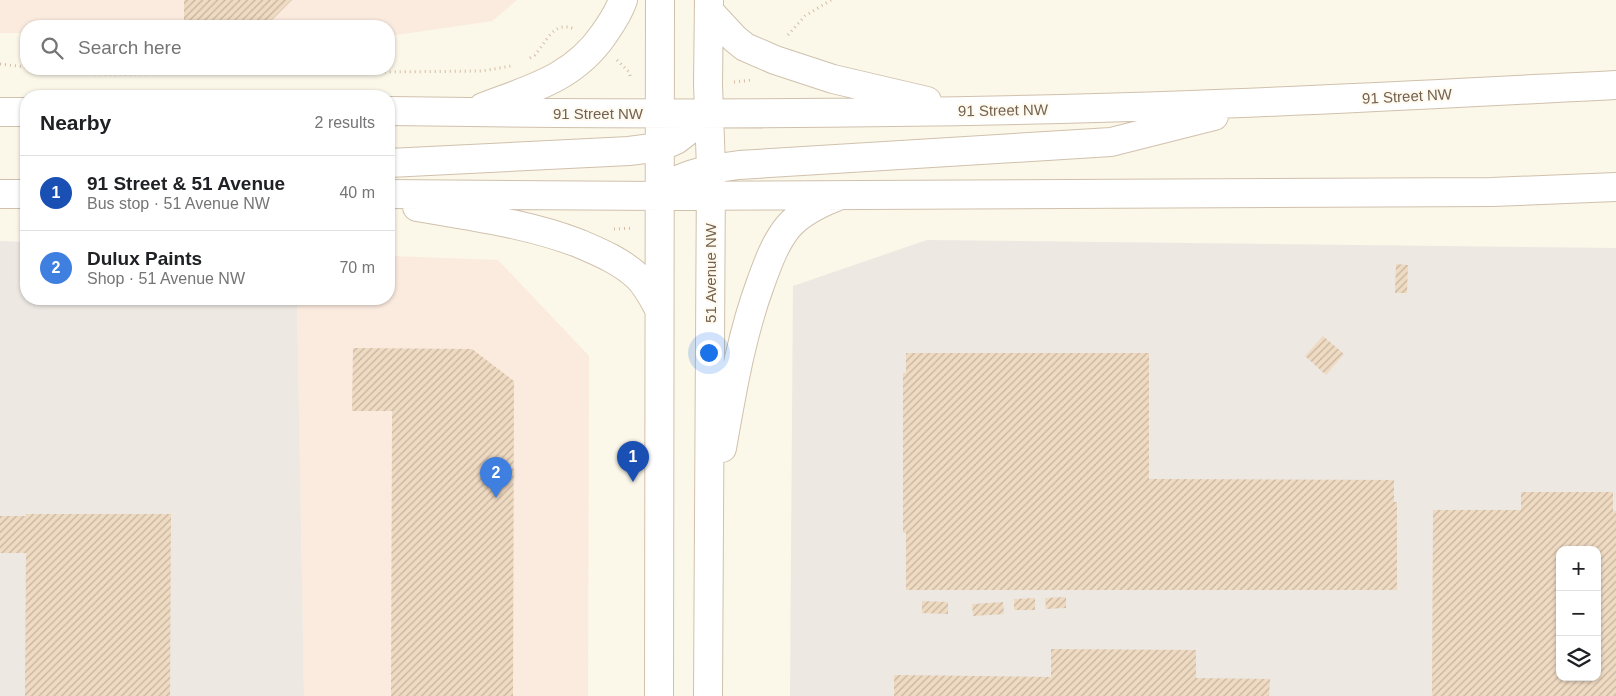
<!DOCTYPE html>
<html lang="en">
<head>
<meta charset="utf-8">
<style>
	body { margin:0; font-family:Helvetica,sans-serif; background:#f6f6f6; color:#202124 }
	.controls { position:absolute; right:15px; bottom:15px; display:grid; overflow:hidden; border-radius:10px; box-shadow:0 1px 4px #0004 }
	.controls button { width:45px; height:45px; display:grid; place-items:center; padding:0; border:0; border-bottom:1px solid #e0e0e0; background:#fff; color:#202124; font:25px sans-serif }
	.you { position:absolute; left:708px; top:352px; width:18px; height:18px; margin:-12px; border:4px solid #fff; border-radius:50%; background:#1a73e8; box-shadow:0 0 0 8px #1a73e833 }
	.badge { display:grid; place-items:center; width:32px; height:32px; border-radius:50%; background:#d93025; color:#fff; font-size:16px; font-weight:700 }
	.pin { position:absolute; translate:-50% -41px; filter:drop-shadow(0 1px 2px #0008) }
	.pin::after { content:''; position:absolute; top:26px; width:18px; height:15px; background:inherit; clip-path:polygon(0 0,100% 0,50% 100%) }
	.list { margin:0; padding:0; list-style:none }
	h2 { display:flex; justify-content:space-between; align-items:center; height:65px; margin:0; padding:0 20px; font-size:21px }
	h2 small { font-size:16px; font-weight:400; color:#757577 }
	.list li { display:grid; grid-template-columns:32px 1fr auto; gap:15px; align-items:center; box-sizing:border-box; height:75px; padding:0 20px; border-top:1px solid #e0e0e0 }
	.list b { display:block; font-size:19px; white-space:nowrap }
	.list p { margin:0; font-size:16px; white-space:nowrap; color:#757577 }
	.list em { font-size:16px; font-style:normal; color:#757577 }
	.icon { flex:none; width:28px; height:28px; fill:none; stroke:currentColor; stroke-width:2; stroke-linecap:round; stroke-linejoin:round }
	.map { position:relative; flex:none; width:1616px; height:696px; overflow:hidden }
	.search { position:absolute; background:#fff; box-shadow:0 1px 4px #0004; left:20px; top:20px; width:375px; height:55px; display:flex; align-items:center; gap:12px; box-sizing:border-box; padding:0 18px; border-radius:20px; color:#757577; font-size:19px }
	.panel { position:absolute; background:#fff; box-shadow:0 1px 4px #0004; left:20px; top:90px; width:375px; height:215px; border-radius:20px }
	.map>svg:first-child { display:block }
	.commercial { fill:#fbeade }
	.industrial { fill:#ede8e2; fill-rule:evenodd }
	.building { fill:url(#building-hatch); fill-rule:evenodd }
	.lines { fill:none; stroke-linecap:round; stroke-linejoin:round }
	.secondary-casing { stroke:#d0c1ad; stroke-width:30 }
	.path { stroke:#d5bda5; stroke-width:3; stroke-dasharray:1 4; stroke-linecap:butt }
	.secondary { stroke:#fff; stroke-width:28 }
	.labels { text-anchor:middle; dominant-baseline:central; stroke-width:4; stroke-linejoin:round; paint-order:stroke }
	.street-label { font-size:15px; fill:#75614e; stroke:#fefaef }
</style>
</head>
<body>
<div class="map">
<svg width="1616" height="696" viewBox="0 0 1616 696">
	<defs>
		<pattern id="building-hatch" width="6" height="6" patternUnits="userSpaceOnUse" patternTransform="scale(1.25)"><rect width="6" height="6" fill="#efdac2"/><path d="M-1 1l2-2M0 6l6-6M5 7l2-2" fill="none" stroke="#c6b4a0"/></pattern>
	</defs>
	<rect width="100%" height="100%" fill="#fbf7e9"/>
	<path class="commercial" d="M0,0H517L492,21L389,36V26H26V33H0Z
		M389,256L498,260L589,356L588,696H304L297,299H389Z"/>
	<path class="industrial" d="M927,240L1616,248V696H790L793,286ZM1560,550H1597V677H1560Z
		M0,241L26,242V299H297L304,696H0Z"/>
	<path class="building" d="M184,0H292L266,26H184Z
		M1396,264L1408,265L1407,293H1395Z
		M1323,336L1344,354L1326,375L1305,356Z
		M353,348L472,349L514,381L513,696H391L392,411H352Z
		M906,353H1149V479L1394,480V502H1397V590H906V533H903V373H906Z
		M1521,492H1613V511H1616V696H1432L1433,510H1521ZM1560,550H1597V677H1560Z
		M26,514H171L170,696H25L26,553H0V516H26Z
		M1066,597V608L1046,609L1045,598Z
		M1035,598V610H1014V599Z
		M922,601L948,602V614L922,613Z
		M1003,602L1004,614L973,616L972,604Z
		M1051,649L1196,650V678L1270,679L1269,696H894V675L1051,677Z"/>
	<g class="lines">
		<g class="secondary-casing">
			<path id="secondary" d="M709,11L735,39L745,47L775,60L833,79L927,101
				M483,107C531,89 574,78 604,34C611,24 619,12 623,0
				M389,111C656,115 924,115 1191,105C1333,100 1474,92 1616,85
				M0,112H26
				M389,163L629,151L660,147L676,140L710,114
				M0,194H26
				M389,194L660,196L1492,192L1616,187
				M660,196L672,182L690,175L711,169L739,165L1111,142L1214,116
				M417,207C473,217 525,223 578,243C599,252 621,261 638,277C647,286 653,298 659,309
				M722,448C732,392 741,336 761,282C768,263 775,243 788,227C800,213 818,204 836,197
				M659,696L660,0
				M708,696L711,169L708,84L709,0"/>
		</g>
		<path class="path" d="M788,35L805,16L831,0
			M530,58L535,55C547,41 554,20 574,29
			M617,60L629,72L631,79
			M0,64L26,67
			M40,69C90,77 143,73 195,73C290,73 386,72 482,71L511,66
			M734,82L752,80
			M614,229L633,228"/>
		<use href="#secondary" class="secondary"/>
	</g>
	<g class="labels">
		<g class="street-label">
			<text transform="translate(1407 96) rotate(-3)">91 Street NW</text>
			<text transform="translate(1003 110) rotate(-1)">91 Street NW</text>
			<text x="598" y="113">91 Street NW</text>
			<text transform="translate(710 273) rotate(-90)">51 Avenue NW</text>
		</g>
	</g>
</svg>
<div class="controls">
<button>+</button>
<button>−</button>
<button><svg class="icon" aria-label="layers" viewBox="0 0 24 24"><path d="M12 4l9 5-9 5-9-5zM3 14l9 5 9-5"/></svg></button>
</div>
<div class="you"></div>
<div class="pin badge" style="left:633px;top:482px;background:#1a4fb4">1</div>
<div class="pin badge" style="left:496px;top:498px;background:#3f7fe0">2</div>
<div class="search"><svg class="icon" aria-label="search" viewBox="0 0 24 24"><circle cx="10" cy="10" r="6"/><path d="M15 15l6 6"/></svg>Search here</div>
<section class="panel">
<h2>Nearby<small>2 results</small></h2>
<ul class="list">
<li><span class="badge" style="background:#1a4fb4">1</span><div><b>91 Street &amp; 51 Avenue</b><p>Bus stop · 51 Avenue NW</p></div><em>40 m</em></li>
<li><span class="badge" style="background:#3f7fe0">2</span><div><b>Dulux Paints</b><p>Shop · 51 Avenue NW</p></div><em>70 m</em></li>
</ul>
</section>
</div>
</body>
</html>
